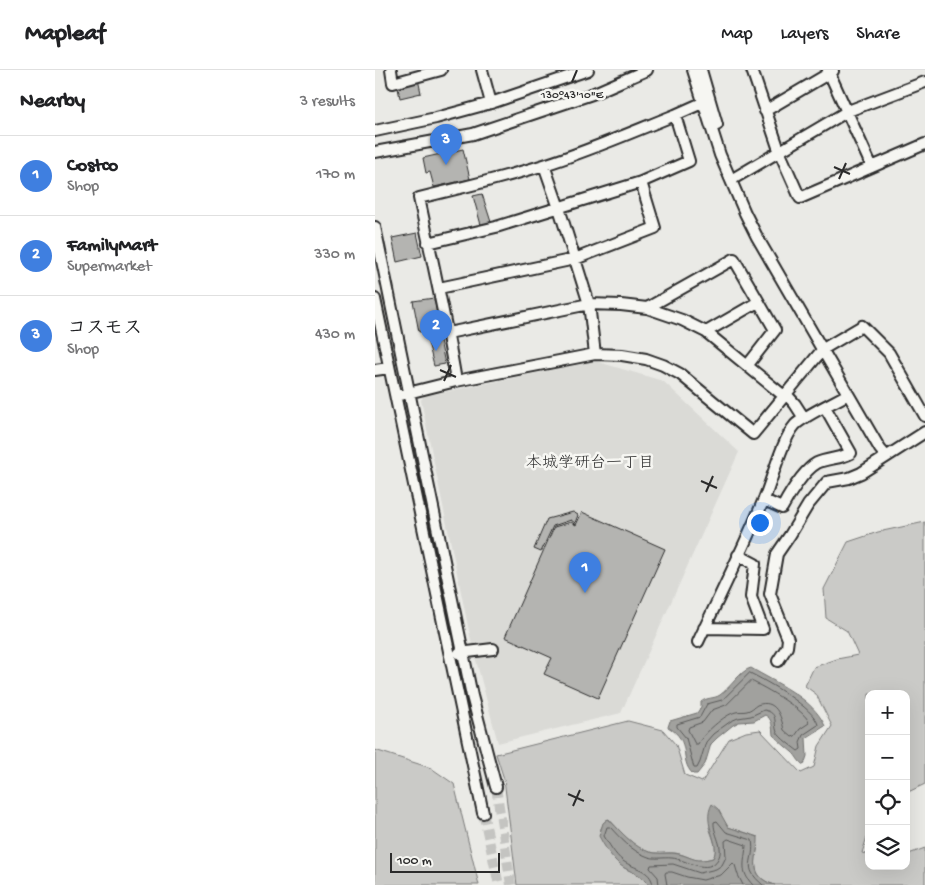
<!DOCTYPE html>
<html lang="en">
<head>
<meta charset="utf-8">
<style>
	body { margin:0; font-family:"Gochi Hand","Klee One",sans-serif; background:#f6f6f6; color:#202124 }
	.controls { position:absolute; right:15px; bottom:15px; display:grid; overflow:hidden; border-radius:10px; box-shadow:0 5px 20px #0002 }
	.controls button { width:45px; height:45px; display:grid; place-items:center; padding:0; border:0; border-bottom:1px solid #e0e0e0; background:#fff; color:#202124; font:25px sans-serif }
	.scale { position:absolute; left:15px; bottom:12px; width:110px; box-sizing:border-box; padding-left:5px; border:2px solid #2b2b2b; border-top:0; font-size:14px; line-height:18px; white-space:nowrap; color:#2b2b2b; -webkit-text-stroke:4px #f6f6f2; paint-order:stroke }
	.you { position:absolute; left:384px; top:452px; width:18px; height:18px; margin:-12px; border:4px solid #fff; border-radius:50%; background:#1a73e8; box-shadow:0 0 0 8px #1a73e833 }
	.badge { display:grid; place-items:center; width:32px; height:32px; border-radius:50%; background:#1f6fb2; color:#fff; font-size:16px; font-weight:700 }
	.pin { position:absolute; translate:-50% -41px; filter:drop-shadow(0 1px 2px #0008) }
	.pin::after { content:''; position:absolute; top:26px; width:18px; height:15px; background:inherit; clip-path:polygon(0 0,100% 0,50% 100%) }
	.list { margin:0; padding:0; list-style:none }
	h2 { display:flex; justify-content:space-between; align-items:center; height:65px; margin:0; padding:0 20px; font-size:21px }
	h2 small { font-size:16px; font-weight:400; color:#757577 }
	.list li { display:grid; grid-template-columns:32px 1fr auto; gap:15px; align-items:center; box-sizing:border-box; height:80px; padding:0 20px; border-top:1px solid #e0e0e0 }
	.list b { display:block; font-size:19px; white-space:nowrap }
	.list p { margin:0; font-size:16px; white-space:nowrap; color:#757577 }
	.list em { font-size:16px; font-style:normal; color:#757577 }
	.icon { flex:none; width:28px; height:28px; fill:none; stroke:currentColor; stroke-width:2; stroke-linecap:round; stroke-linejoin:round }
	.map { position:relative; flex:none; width:550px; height:815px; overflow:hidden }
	header { display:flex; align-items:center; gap:30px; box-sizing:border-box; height:70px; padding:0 25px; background:#fff; border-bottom:1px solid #e0e0e0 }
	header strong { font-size:24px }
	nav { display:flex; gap:28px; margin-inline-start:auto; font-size:18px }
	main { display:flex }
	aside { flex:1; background:#fff }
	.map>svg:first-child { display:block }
	.built { fill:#dadad6 }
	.green { fill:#cacac7; stroke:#7a7a79 }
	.water { fill:#a1a19e; stroke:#727270 }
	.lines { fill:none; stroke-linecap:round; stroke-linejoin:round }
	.shore { stroke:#5a5a59; stroke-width:1 }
	.building { fill:#b4b4b1; stroke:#2b2b2b }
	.minor-tunnel { stroke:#c4c4c1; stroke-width:10; stroke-dasharray:10 5; stroke-linecap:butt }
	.minor-casing { stroke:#2b2b2b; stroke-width:14 }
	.minor { stroke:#f6f6f2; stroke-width:10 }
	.ticks { fill:none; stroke:#2b2b2b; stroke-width:2 }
	.labels { text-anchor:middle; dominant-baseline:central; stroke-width:5; stroke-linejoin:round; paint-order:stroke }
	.neighbourhood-label { font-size:16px; fill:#2b2b2b; stroke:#f6f6f2 }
	.ticks-label { font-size:12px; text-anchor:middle; fill:#2b2b2b; stroke:#f6f6f2; stroke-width:5; stroke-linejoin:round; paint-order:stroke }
</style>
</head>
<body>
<header>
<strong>Mapleaf</strong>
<nav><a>Map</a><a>Layers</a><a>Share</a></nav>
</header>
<main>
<aside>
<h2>Nearby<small>3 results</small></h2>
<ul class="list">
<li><span class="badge" style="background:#3f7fe0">1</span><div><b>Costco</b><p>Shop</p></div><em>170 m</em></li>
<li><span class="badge" style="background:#3f7fe0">2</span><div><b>FamilyMart</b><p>Supermarket</p></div><em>330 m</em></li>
<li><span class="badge" style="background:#3f7fe0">3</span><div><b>コスモス</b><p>Shop</p></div><em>430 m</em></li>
</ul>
</aside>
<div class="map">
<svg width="550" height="815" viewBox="0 0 550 815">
	<rect width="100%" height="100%" fill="#eaeae6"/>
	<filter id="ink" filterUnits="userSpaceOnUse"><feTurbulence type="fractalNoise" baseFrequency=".02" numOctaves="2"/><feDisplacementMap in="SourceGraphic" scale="10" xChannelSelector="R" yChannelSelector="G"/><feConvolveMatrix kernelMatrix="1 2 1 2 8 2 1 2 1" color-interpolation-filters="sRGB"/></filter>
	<g filter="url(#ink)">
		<path class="built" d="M220,291L288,311L364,382L246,643L123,673L97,575L46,330L49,326Z"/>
		<path class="green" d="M550,452V714L531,723V624H494V760L487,783L494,785V796H531V785L550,778V815H400C377,808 379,794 383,775L375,764L353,757L349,751L334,757C337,767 344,779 338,788C317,794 318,786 300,783C294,782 287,784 280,783C262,782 246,762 234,749L231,750L225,760C229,767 243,794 248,797C258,803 268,804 274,815H142L129,709L121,684L253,651L288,660L301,675L310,705L327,712L354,669L371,662L385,660L426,703L439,697L444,676L457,656L441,624L430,616L439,597L462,589L483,585L472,561L451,548L449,519L473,472L503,462Z
			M0,680L56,698L79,714L104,815H0Z"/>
		<path class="water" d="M376,598C401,613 438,628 450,656L431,668L432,686L429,695C423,692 422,686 417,682C411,677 404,671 398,665C397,657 398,649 390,645L379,651L364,652L358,655L342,668L336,674L330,694L322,704H318C303,690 318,672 293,657L295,651L322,643L326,637V632C332,627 339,629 345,625C355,618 366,600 376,598Z
			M337,734L343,739L353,757L383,767C384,788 370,806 400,815H274C267,803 255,803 245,795C236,787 229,776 224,766L228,753L233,749C246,761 261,781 280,783C288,784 296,782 304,784C319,788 320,793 338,788C347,774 326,754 337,734Z"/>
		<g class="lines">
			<path class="shore" d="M375,603C391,611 440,638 443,655L428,665L425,672L426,679L423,681C418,677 405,668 402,662C398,652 404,643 389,640L376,646L363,648L356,651L338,664L331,672L325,692L322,698H319L311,668L302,657V654L325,647L332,634L347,630Z
				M376,611C389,617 432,641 434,653L425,659L420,666L417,667L409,660C406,646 401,628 382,635C379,637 376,640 372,641C368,642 364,641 361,642C350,644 328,664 323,674H320L313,660L314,657L328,652L337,640L351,635Z
				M278,815C276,799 259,799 248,791C240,785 234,774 229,766L232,757H235C245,768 257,781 271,786C279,790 288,787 297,788C310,789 333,806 343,789C350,777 338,764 339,752L342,751L351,762L377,770C381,792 365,796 388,815
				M284,815L283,807L275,798L276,795L298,794L325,803L341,799L347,795L351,787L350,771L353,769L371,775C370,792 364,801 378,815
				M292,815L290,804L291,802H297L312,807L328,810L346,805L358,793L360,795L363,805L368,815"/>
		</g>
		<path class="building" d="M43,9L46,23L25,28L22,13Z
			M88,79L95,109L59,117L55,102L51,103L48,88Z
			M107,124L116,152L106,155L98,126Z
			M42,163L47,186L22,192L17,168Z
			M59,228L65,259L44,262L38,231Z
			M64,266L70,294L59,296L52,268Z
			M198,442L203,445L200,453L196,450L178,456L166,482L159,479L172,449Z
			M207,442L290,479L223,628L169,604L177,588L130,567L179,457L196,452L201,455Z"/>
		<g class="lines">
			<path class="minor-tunnel" d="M121,717L136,815
				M108,743L124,815"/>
			<g class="minor-casing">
				<path id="minor" d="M16,0L18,13L66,0
					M107,0L116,33
					M318,0L345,85L370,143L382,167L505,379L511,386
					M326,0L342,55
					M377,0L405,83L425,128L550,74
					M453,0L497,97
					M390,41L458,1
					M300,45L327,33
					M0,61L61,48L116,33L213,0
					M0,82L98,64L217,24L272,0
					M169,95L184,138L214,234L220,284
					M356,110L473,41L550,12
					M0,157L97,626L121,717
					M53,173L121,157L266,112L314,91L300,45C257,62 214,81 169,95C128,108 86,118 44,128C57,189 71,250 81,311
					M64,218L200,189L280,158L266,112
					M0,229L108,743
					M272,238L359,189L400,260L372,296
					M331,262L383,232
					M73,263L214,234L246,235L272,238L307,250L331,262L409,326
					M0,300L14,298
					M411,324L420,334L429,348
					M21,326L81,311L220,284L247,285L271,289L288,295L305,304L378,364L448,279L487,256L514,283L550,346
					M389,430L407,438C414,425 429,400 442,393C452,388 465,389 476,383L450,337
					M329,558L388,559L376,527L380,494L363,485
					M323,572C345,525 369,477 389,429C397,410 407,370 420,355C430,345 460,332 473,324
					M84,583L118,579
					M403,591L412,577L413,569L395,524L402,484L415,465L433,435L452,412L474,408L486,403L550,362"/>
			</g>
			<use href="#minor" class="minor"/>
		</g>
	</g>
	<path class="ticks" d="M197,12L202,0M459,97L475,104M464,109L471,93M65,300L81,307M69,311L76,295M326,411L342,418M331,422L338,406M193,724L209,731M198,736L205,720"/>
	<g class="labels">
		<g class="neighbourhood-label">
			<text x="215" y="394">本城学研台一丁目</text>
		</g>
	</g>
	<g class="ticks-label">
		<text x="197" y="28">130°43'10"E</text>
	</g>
</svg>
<div class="controls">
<button>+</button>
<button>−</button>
<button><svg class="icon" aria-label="locate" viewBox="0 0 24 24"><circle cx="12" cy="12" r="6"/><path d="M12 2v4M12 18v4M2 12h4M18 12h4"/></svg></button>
<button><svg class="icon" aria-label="layers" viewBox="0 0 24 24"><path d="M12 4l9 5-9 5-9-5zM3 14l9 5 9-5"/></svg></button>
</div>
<div class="scale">100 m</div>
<div class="you"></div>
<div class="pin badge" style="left:210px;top:523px;background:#3f7fe0">1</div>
<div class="pin badge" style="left:61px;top:281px;background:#3f7fe0">2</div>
<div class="pin badge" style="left:71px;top:95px;background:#3f7fe0">3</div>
</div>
</main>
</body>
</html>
